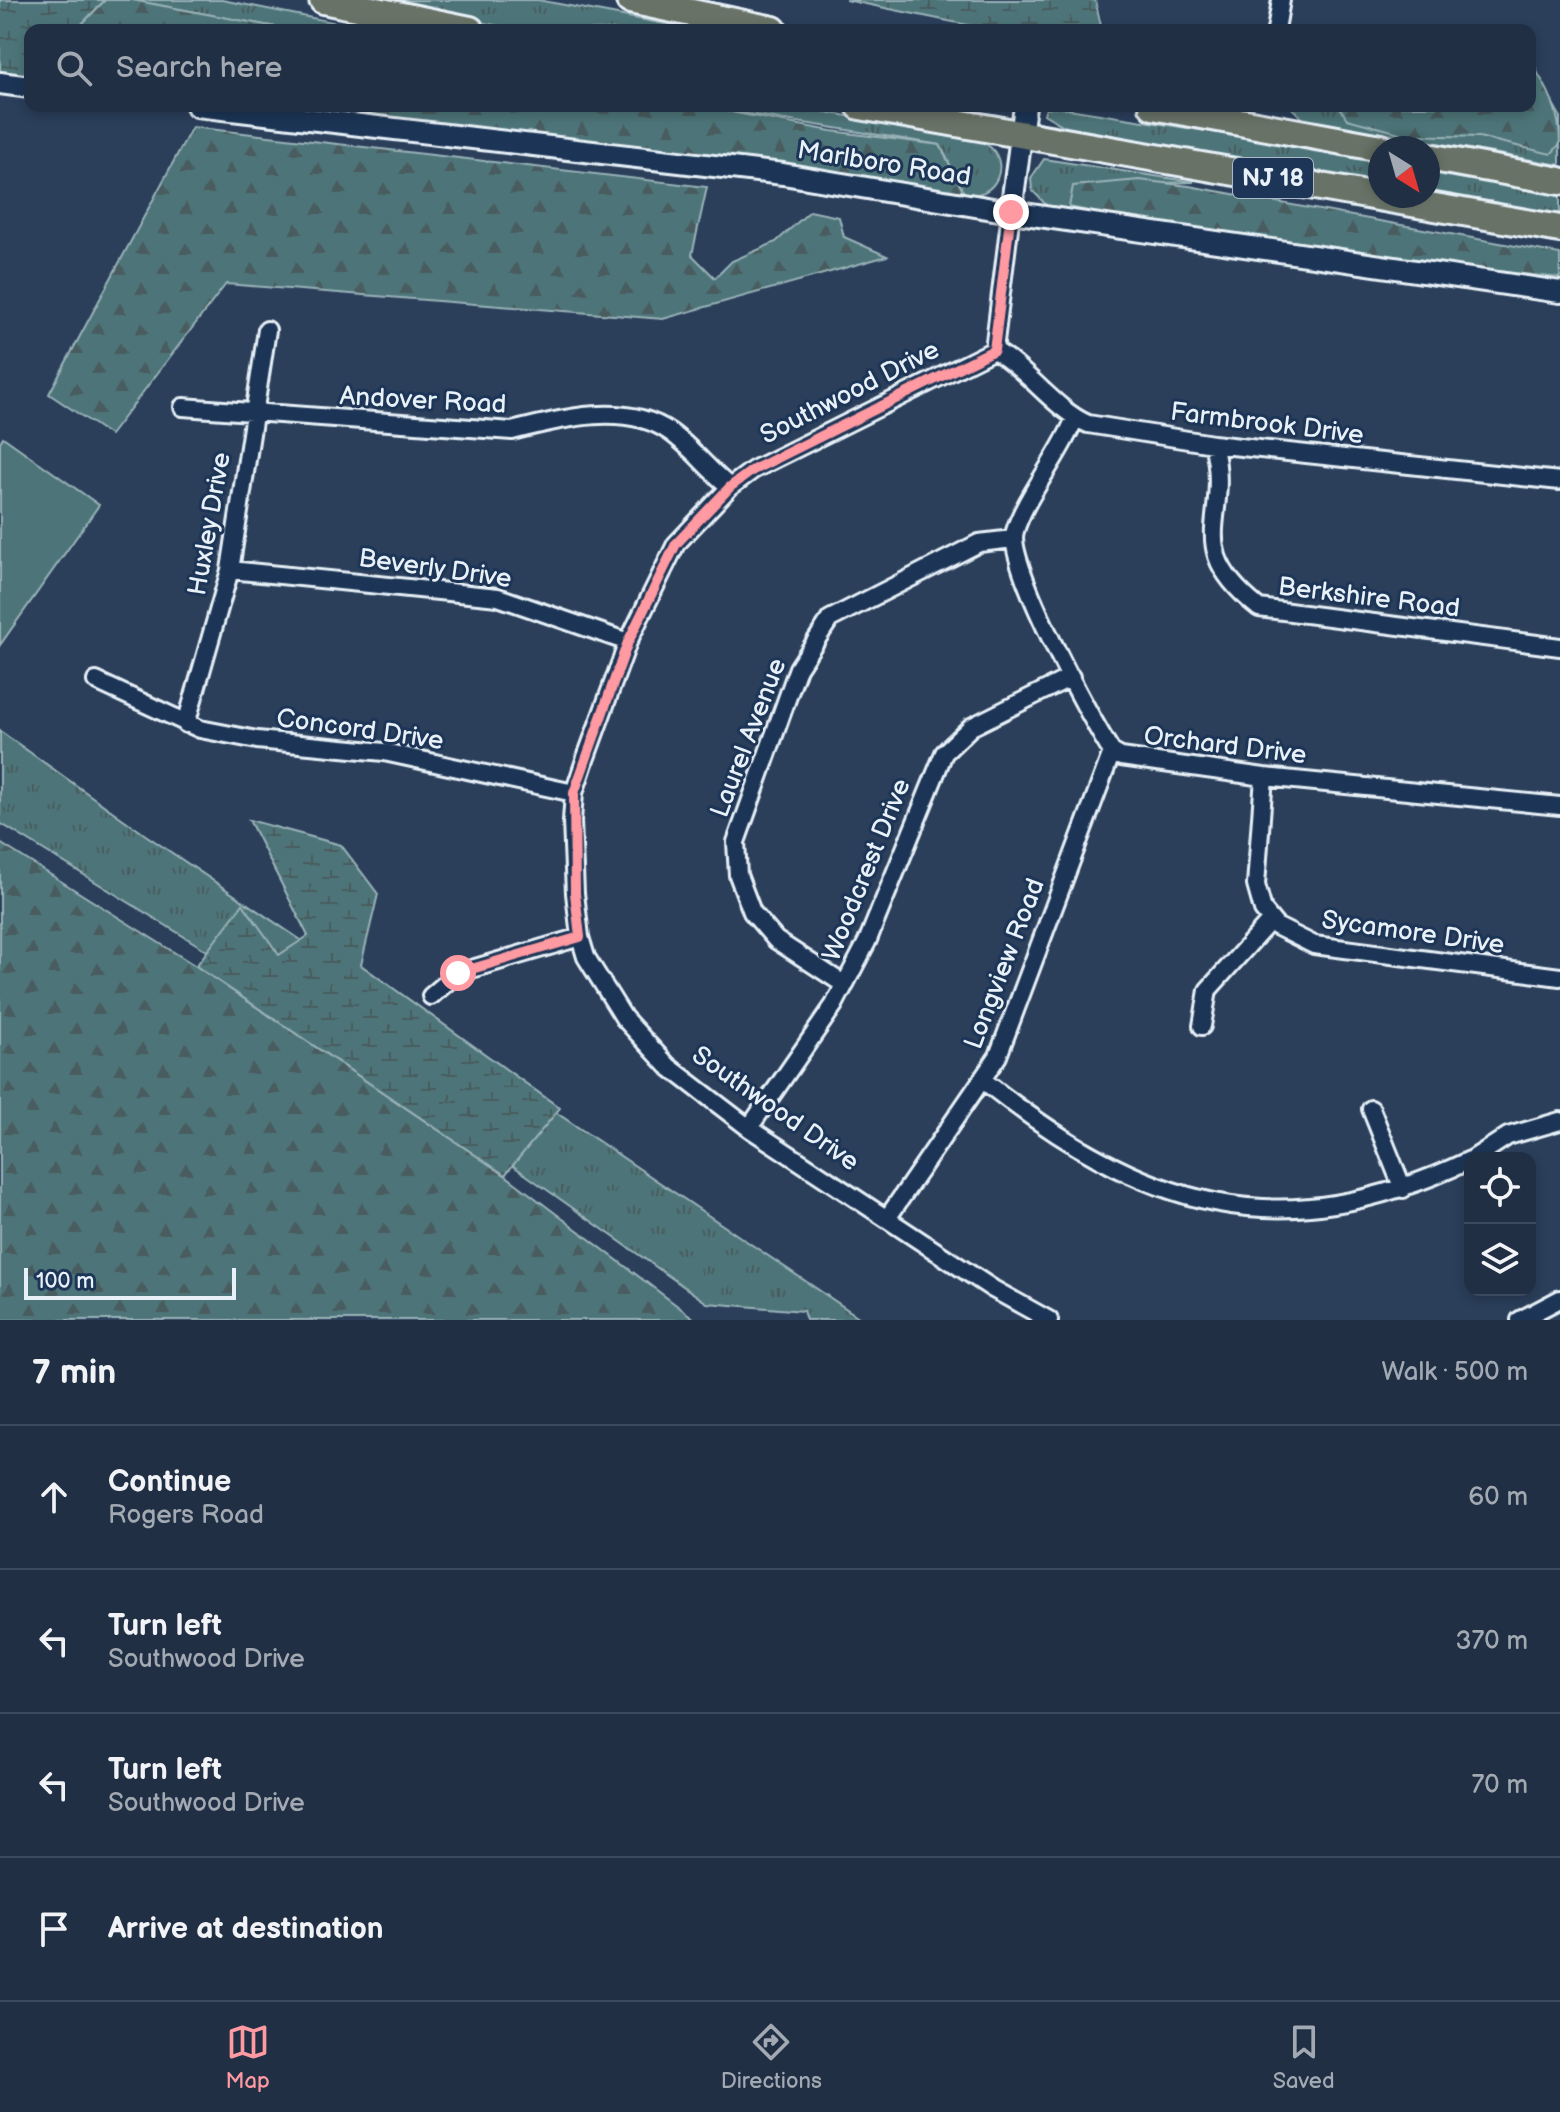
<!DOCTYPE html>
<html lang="en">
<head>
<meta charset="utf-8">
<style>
	body { margin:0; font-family:"Balsamiq Sans",sans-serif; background:#2d3b4f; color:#f1f3f6 }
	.controls { position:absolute; right:24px; bottom:24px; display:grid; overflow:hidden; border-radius:16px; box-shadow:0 4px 12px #0003 }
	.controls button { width:72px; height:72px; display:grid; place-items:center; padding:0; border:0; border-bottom:2px solid #3d4a5d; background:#202f44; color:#f1f3f6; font:40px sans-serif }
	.compass { position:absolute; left:1368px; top:136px; width:72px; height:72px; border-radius:50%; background:#202f44; box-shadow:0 4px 12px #0003; rotate:143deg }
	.scale { position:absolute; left:24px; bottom:20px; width:212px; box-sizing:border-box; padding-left:8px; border:4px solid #e8f1f8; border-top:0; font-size:22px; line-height:28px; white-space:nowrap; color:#e8f1f8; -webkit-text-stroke:6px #1d3557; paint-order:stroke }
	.stop { position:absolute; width:24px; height:24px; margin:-18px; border:6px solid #ff9aa2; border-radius:50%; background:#fff }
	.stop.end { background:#ff9aa2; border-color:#fff; box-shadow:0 2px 8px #0008 }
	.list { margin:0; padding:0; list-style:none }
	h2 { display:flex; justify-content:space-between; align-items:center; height:104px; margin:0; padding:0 32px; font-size:34px }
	h2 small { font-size:26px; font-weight:400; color:#a2a9b2 }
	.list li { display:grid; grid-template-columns:52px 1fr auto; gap:24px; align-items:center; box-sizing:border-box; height:144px; padding:0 32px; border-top:2px solid #3d4a5d }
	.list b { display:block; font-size:30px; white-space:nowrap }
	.list p { margin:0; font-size:26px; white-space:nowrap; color:#a2a9b2 }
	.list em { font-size:26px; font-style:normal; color:#a2a9b2 }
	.icon { flex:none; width:44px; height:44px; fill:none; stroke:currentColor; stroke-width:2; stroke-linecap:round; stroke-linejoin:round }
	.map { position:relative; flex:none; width:1560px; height:1320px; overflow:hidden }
	.search { position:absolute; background:#202f44; box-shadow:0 4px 12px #0003; left:24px; right:24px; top:24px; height:88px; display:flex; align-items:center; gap:20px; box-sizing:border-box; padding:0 28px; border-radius:16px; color:#a2a9b2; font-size:30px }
	.sheet { height:680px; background:#202f44 }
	nav { display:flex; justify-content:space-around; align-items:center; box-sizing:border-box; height:112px; border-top:2px solid #3d4a5d; background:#202f44; font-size:22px; color:#a2a9b2 }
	nav a { display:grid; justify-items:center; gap:4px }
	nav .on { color:#ff9aa2 }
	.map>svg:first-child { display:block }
	.grass { fill:url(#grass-tufts); stroke:#9ab3b8; stroke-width:2 }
	.forest { fill:url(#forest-firs); stroke:#9ab3b8; stroke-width:2 }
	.wetland { fill:url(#wetland-marsh); stroke:#9ab3b8; stroke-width:2 }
	.green { fill:#4d7579; stroke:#9ab3b8; stroke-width:2 }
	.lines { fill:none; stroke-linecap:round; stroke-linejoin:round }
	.minor-casing { stroke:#e8f1f8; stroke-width:22 }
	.tertiary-casing { stroke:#e8f1f8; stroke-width:26 }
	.trunk-casing { stroke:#e8f1f8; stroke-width:32 }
	.minor { stroke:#1d3557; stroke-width:16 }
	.tertiary { stroke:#1d3557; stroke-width:20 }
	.trunk { stroke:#687266; stroke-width:26 }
	.route { stroke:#ff9aa2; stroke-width:10 }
	.labels { text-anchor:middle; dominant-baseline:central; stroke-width:6; stroke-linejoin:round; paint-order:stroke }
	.shield { fill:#1d3557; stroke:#abb9c8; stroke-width:2 }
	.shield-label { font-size:24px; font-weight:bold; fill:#e8f1f8 }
	.street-label { font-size:26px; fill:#e8f1f8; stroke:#1d3557 }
</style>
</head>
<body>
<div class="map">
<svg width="1560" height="1320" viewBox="0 0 1560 1320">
	<defs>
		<pattern id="grass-tufts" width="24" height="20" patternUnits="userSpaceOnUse" patternTransform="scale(2)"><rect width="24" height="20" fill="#4d7579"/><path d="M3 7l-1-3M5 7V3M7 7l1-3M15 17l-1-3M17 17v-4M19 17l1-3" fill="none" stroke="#495c5f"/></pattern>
		<pattern id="forest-firs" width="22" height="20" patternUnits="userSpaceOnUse" patternTransform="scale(2)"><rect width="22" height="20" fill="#4d7579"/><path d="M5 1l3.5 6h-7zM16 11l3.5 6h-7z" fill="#495c5f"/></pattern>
		<pattern id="wetland-marsh" width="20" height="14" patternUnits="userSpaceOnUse" patternTransform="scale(2)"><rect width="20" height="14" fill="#4d7579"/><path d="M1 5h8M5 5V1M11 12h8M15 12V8" fill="none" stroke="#495c5f"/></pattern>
	</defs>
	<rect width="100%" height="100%" fill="#2b3f5b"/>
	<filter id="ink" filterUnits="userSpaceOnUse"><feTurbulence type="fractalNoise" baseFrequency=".0125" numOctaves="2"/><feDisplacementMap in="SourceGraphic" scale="16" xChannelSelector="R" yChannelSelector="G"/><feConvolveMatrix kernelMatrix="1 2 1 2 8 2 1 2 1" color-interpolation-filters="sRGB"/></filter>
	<g filter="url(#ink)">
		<path class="grass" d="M131,0H222L372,30H292Z
			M361,0H538L697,30H522Z
			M1530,52L1541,82L1560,116V165L1303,119L1290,106H1530Z
			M699,106H794L960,137C968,139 979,140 986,144C1013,161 996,202 964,193L940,145Z
			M1056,107L1380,159V190L1074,132L1044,114L1046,109Z
			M1044,159L1194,182L1073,186L1152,224L1050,209L1032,190L1031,178Z
			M1428,168L1560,192V222L1428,196Z
			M0,731L147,836L863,1320H806L803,1311L707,1303L222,960L0,823Z"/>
		<path class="forest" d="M105,0H132L292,30H76Z
			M1530,62C1549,88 1560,112 1560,144L1551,154L1479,137L1407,135L1347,119L1339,106H1530Z
			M283,106H699L831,131L940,145L964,193L766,164Z
			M192,127L707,187L692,255L715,278L732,261L776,242L810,211L839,217L844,237L887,256L663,319L226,284L110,435L49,394Z
			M1139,180L1189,186L1560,254V278C1396,260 1231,241 1069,207L1073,186Z
			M0,843L196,966L505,1175L696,1320H0Z"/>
		<path class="wetland" d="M0,0H105L76,30H30V76L0,72Z
			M846,0H1095L1102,30H992Z
			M249,820L341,845L378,894L361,965L560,1108L505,1175L196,966L243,904L279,955L308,936Z"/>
		<path class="green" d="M3,437L99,505L0,645V442Z"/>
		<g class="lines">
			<g class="minor-casing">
				<path id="minor" d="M1276,30L1281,0
					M1011,212L994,350L753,470L730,487L676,544L628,642L585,760L574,793L572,821L575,893L580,937L586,957L624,1018L668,1066L749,1128L993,1289L1049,1320
					M994,350C1027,369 1055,410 1088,424L1213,444L1560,481
					M183,407L512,431C559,419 626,401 670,432C693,448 708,470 730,487
					M1075,418C1060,456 1025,497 1015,531C1005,562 1091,720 1112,752L1121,757L1264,777L1560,806
					M1213,444C1233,519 1180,545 1259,608L1560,647
					M230,570L498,597L628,642
					M96,681L200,729L257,740L384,752L574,793
					M186,724L230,570L267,330
					M1264,777L1256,885L1263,910L1276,926L1314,945L1560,977
					M845,985L776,940L752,912L738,875L736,842L798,668L830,619L979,543L1013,539
					M431,996L458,973L580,937
					M1202,1026L1208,990L1269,922
					M983,1080C1143,1208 1278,1251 1470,1160
					M1371,1109L1403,1189
					M749,1128L834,1005L867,942L944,753L971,727L1071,677
					M1474,1158L1508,1136L1560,1121
					M888,1217L998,1056L1112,752
					M1520,1320L1560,1299"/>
			</g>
			<g class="tertiary-casing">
				<path id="tertiary" d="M0,83L30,87
					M197,106L783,174L1011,212L1560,292
					M1011,212L1025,106"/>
			</g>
			<g class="trunk-casing">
				<path id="trunk" d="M323,0L470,30
					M630,0L773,30
					M860,106L1560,229
					M1153,106L1381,148
					M1428,157L1560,181"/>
			</g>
			<use href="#minor" class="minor"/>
			<use href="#tertiary" class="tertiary"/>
			<use href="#trunk" class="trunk"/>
		</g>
	</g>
	<g class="lines" filter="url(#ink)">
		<path class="route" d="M458,973L580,937L575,893L574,793L628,642L676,544L730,487L753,470L994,350L1011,212"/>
	</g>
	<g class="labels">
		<rect class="shield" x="1233" y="158" width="80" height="40" rx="6"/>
		<g class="shield-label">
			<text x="1273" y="178">NJ 18</text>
		</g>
		<g class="street-label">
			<text transform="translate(884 164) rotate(9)">Marlboro Road</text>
			<text transform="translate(850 393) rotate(-27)">Southwood Drive</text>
			<text transform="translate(423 401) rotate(3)">Andover Road</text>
			<text transform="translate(1267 424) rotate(7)">Farmbrook Drive</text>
			<text transform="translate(210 524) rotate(-80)">Huxley Drive</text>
			<text transform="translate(435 569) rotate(8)">Beverly Drive</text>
			<text transform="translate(1369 598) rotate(7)">Berkshire Road</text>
			<text transform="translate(360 730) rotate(8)">Concord Drive</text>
			<text transform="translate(749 738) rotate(-69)">Laurel Avenue</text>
			<text transform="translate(1225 746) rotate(7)">Orchard Drive</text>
			<text transform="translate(867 870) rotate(-68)">Woodcrest Drive</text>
			<text transform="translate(1413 933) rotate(8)">Sycamore Drive</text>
			<text transform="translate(1005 964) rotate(-69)">Longview Road</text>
			<text transform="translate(775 1109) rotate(35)">Southwood Drive</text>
		</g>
	</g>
</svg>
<div class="controls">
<button><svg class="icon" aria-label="locate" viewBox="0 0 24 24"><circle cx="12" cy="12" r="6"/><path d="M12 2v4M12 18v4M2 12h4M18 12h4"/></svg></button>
<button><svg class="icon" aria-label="layers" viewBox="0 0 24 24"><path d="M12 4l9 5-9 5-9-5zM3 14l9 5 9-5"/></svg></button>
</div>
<svg class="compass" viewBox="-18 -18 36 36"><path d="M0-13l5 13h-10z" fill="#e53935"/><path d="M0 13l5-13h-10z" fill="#a2a9b2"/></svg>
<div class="scale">100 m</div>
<div class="stop" style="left:458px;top:973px"></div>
<div class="stop end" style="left:1011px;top:212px"></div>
<div class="search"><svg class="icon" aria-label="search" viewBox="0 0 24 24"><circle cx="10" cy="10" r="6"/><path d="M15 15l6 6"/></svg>Search here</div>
</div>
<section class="sheet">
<h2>7 min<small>Walk · 500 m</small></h2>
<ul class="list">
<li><svg class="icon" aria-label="ahead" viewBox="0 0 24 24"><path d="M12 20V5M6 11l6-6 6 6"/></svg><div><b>Continue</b><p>Rogers Road</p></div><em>60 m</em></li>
<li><svg class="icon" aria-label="left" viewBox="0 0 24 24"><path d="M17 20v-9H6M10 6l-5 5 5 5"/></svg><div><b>Turn left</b><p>Southwood Drive</p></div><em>370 m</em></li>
<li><svg class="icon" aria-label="left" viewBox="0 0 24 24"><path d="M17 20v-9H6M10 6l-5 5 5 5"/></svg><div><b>Turn left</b><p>Southwood Drive</p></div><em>70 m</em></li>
<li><svg class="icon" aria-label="arrive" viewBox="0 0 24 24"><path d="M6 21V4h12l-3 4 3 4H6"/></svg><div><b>Arrive at destination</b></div></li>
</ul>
</section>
<nav>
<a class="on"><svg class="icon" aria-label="map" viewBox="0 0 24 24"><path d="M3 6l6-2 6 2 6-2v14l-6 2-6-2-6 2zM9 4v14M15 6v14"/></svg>Map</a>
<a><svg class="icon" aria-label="directions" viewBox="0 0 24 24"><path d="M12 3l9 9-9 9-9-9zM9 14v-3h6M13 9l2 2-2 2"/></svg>Directions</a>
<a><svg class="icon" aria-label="saved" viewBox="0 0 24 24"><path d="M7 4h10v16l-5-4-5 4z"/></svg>Saved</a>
</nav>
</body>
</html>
